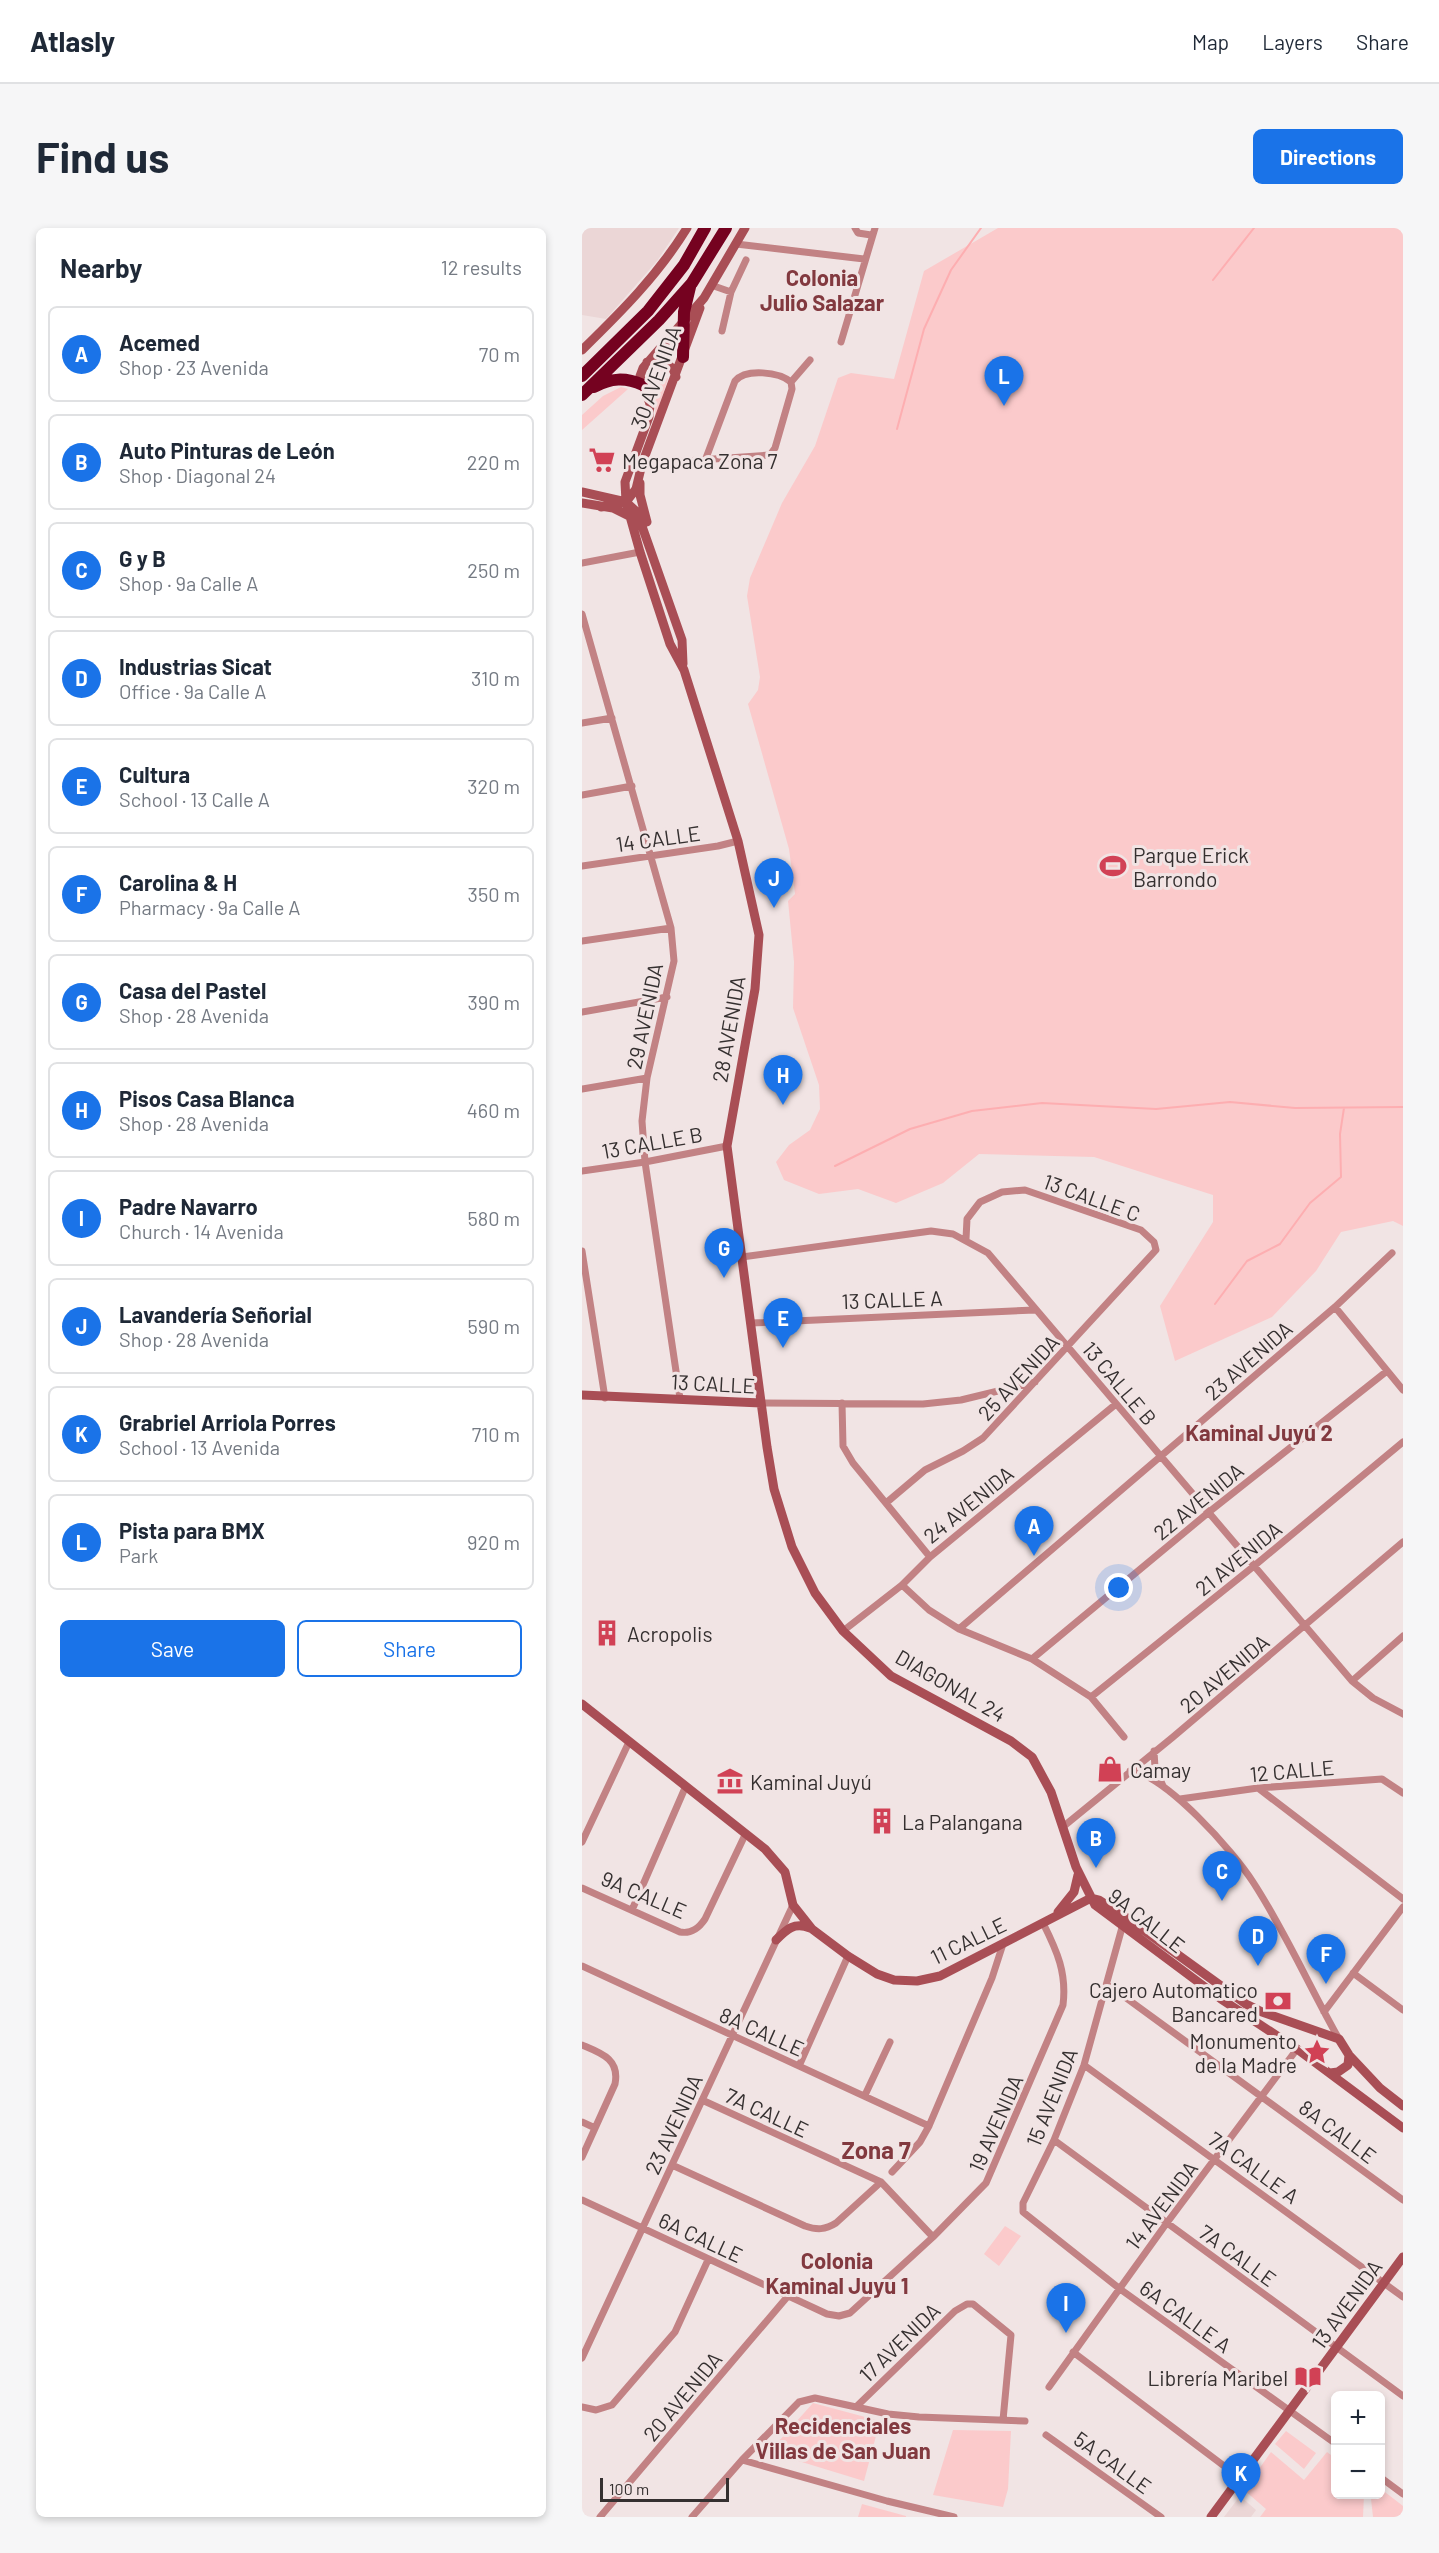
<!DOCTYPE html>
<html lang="en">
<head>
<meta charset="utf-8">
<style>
	body { margin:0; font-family:Barlow,sans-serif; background:#f6f6f7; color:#1f2937 }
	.controls { position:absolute; right:18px; bottom:18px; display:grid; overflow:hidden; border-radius:9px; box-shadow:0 3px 9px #0003 }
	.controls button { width:54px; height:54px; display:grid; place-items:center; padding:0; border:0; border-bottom:2px solid #e0e1e3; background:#fff; color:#1f2937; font:30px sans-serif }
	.scale { position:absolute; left:18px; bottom:15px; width:129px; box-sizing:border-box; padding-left:6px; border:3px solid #353030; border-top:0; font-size:16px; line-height:21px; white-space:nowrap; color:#353030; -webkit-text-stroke:4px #f1e4e4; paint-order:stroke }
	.you { position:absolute; left:537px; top:1360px; width:21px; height:21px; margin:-15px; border:4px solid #fff; border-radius:50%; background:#1a73e8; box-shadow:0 0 0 9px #1a73e833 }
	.badge { display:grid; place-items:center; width:39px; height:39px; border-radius:50%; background:#1a73e8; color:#fff; font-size:20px; font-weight:700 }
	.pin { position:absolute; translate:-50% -50px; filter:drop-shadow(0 2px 3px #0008) }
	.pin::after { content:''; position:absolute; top:32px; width:21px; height:18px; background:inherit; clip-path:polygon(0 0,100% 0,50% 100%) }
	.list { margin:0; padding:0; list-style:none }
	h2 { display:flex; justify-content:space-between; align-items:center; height:78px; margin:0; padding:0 24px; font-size:26px }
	h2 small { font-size:20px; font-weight:400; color:#747a83 }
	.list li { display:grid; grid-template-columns:39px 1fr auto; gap:18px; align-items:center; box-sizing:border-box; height:96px; margin:0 12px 12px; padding:0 12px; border:2px solid #e0e1e3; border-radius:9px }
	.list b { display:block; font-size:22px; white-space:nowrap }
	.list p { margin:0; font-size:20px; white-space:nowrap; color:#747a83 }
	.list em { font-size:20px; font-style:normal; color:#747a83 }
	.actions { display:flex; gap:12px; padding:18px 24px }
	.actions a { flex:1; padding:14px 0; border:2px solid #1a73e8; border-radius:9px; text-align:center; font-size:21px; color:#1a73e8 }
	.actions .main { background:#1a73e8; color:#fff }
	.map { position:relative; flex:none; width:821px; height:2289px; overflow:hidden; border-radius:9px }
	header { display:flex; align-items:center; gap:36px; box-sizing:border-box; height:84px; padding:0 30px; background:#fff; border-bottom:2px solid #e0e1e3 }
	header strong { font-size:28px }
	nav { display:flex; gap:33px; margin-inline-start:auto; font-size:21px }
	.intro { display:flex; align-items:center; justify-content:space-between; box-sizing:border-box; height:144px; padding:0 36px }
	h1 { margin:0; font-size:42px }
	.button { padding:15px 27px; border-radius:9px; background:#1a73e8; color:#fff; font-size:21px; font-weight:700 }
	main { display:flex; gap:36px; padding:0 36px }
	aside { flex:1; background:#fff; border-radius:9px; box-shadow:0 3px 9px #0003 }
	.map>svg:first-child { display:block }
	.built { fill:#ebd6d6 }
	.green { fill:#fbcacb }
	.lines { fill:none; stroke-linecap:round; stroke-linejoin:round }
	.stream { stroke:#fdaeb1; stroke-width:2 }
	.street { stroke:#c28284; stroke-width:7 }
	.secondary { stroke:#a94e55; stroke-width:9 }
	.highway { stroke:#750220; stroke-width:12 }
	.labels { text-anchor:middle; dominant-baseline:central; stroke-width:6; stroke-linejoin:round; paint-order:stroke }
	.street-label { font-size:21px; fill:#353030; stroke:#f1e4e4 }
	.poi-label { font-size:21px; fill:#353030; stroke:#f1e4e4; text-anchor:start }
	.neighbourhood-label { font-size:22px; font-weight:bold; fill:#82393f; stroke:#f1e4e4 }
	.quarter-label { font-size:24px; font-weight:bold; fill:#82393f; stroke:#f1e4e4 }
</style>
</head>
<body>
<header>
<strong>Atlasly</strong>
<nav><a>Map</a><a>Layers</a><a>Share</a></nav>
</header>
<div class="intro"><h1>Find us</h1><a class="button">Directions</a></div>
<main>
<aside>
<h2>Nearby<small>12 results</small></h2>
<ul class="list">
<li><span class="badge">A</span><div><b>Acemed</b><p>Shop · 23 Avenida</p></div><em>70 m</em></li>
<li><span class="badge">B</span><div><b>Auto Pinturas de León</b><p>Shop · Diagonal 24</p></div><em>220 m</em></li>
<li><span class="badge">C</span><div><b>G y B</b><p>Shop · 9a Calle A</p></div><em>250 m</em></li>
<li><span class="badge">D</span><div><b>Industrias Sicat</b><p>Office · 9a Calle A</p></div><em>310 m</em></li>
<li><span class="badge">E</span><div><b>Cultura</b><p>School · 13 Calle A</p></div><em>320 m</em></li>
<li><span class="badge">F</span><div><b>Carolina &amp; H</b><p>Pharmacy · 9a Calle A</p></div><em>350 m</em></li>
<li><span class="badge">G</span><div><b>Casa del Pastel</b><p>Shop · 28 Avenida</p></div><em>390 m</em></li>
<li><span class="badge">H</span><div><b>Pisos Casa Blanca</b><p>Shop · 28 Avenida</p></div><em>460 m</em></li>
<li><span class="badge">I</span><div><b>Padre Navarro</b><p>Church · 14 Avenida</p></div><em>580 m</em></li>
<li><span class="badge">J</span><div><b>Lavandería Señorial</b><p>Shop · 28 Avenida</p></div><em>590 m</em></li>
<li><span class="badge">K</span><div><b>Grabriel Arriola Porres</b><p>School · 13 Avenida</p></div><em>710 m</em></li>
<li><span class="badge">L</span><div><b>Pista para BMX</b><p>Park</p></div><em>920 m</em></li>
</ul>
<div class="actions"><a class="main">Save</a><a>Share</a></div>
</aside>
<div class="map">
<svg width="821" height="2289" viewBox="0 0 821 2289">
	<rect width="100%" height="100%" fill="#f1e4e4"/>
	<path class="built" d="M0,0H97L75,33L24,91L0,87Z
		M658,2268L674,2282L669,2289H642Z"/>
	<path class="green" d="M416,0H821V998L811,993L759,1004L734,1043L690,1089L593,1133L578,1078L631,994V967L512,929L397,926L361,955L314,975L276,961L237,966L202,952L194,934L207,917L228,902L238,881L237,857L211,780L212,734L206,673L213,666L207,621L166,476L176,462L178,449L165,368L168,350L200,275L233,218L256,150L269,145L312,151L342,43Z
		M73,140L80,142L86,151L73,190C73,184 74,176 72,170C68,158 61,154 68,142Z
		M39,159L46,161L0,202V187L21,168Z
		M423,1998L439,2008L417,2038L402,2026Z
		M231,2175L298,2193L282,2253L187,2224Z
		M371,2202L429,2203L426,2261L421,2279L351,2267Z
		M704,2203L734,2225L722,2241L693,2216Z
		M689,2224L722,2252L745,2224L753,2230L754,2266L782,2267L781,2289H678L684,2281L662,2262Z
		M799,2261L821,2278V2289H791L789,2271L791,2267L798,2266Z
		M280,2276L324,2288V2289H276Z"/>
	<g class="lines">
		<path class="stream" d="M631,52L672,0
			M315,201L342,101L369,42L399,0
			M253,938L328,901L390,883L460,875L574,881L648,874L713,880L821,879
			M633,1076L665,1033L698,1016L728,975L759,949L758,906L762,880"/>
		<path class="street" d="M273,0L276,5L289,7
			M154,16L282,31
			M129,57L149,64
			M140,103L149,64L164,32
			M259,114L293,0
			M124,230L153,153C164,140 197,144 209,154
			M60,236L188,227L193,220L210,161L209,154L228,132
			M0,335L58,324
			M0,386L89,700L92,733L65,850L60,893L63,934L98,1170
			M0,495L30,490
			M0,567L50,558
			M0,638L136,618L156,613
			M0,713L89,700
			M0,784L85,769
			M0,861L65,850
			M0,943L63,934L145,918
			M0,1023L23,1170
			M160,1029L349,1003L371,1006L406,1025L770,1453L791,1470L821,1486
			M753,1079L821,1162
			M169,1095L453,1082
			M179,1175L341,1176L379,1172L453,1154
			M260,1175L261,1218L271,1235L348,1329
			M304,1275L343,1242L381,1223L401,1210L574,1022L572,1014L559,1002L443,962L420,964L398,974L385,991L384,1011
			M320,1357L347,1382L377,1401L450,1431L509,1469L542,1509
			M377,1401L753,1079L810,1025
			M261,1403L320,1357L348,1329L534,1176
			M450,1431L627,1284L805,1143
			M770,1453L821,1408
			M509,1469L672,1338L821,1214
			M572,1523L573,1540L581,1558
			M548,1543C583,1546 652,1624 671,1654C703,1703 728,1760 757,1811
			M676,1560L821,1671
			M598,1571L676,1560L800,1551L821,1565
			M482,1598L591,1509L821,1314
			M0,1614L47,1514
			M0,1660L98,1704C110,1706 117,1700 123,1691L163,1607
			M50,1682L103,1560
			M541,1696L502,1837L472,1912L441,1975V1984L538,2061L754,2216
			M0,1738L347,1898
			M771,1745L821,1782
			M525,1756L821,1972
			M742,1784L821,1679
			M0,1817C19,1825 38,1831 33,1856L0,1929
			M502,1837L821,2069
			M217,1838L266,1728
			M283,1867L308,1814
			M120,1872L299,1954L351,2009
			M0,1894L13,1900
			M472,1912L821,2168
			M90,1937L223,1998C235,2002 243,2002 254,1995L299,1954
			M310,1944L338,1914L347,1898L410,1750L421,1716
			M0,1972L245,2086L257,2088L268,2085L351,2009L404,1955L481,1777C485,1745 475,1723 461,1695
			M491,2124L658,2250
			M0,2130L211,1677
			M467,2159L584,1996L715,1821
			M275,2178L373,2083L385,2076H391L429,2107L421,2192
			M0,2179L14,2182L30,2177L93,2104L126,2032
			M464,2207L579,2289
			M160,2232L305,2273L372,2289
			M798,2249L821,2266
			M18,2289L206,2068
			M110,2289L160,2232L217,2174L233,2170L306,2186L337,2189L443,2193"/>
		<path class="secondary" d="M163,0L122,70L61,140L58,148L68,176L67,189L43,254L44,274L58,324L88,416L102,442L156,613L177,707L173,761L145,918L185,1219L192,1261L210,1319L233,1365L261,1403L309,1448L429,1513L450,1529L469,1564L494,1639L513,1677L639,1771L715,1821L821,1900
			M0,122C39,84 76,47 105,0
			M65,134L79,130L91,141L94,149
			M58,255V267L65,294
			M0,264L44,274L55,284L100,412L101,436
			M0,275L31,280L47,288
			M19,279L44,274L54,261L60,236L118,80
			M0,1167L179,1175
			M0,1476L183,1621L203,1644L211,1677L230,1701L266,1728L295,1746L312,1752L335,1753L358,1748L509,1670
			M509,1670L517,1672L545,1690L664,1776L680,1784L757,1811L767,1827L798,1860L821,1878
			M476,1684L492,1664L496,1647
			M194,1712C205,1701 212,1694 228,1700
			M748,1845L756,1844L766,1837L767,1827
			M629,2289L821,2029"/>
		<path class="highway" d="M101,129L102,84L108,59
			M0,148L66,83L102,37L123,0
			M12,159C29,150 43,149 61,157
			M0,167L77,92L110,55L144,0"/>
	</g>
	<defs>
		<g id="supermarket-bare" transform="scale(2.07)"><path d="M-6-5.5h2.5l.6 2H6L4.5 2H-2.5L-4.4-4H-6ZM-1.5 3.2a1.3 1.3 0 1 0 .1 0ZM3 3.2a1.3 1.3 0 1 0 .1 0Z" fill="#d14155" stroke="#f1e4e4" stroke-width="2.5" paint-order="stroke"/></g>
		<g id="stadium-bare" transform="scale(2.07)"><path d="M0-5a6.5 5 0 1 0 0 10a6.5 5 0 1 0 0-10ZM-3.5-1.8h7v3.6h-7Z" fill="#d14155" stroke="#f1e4e4" stroke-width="2.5" paint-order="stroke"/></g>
		<g id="building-bare" transform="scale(2.07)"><path d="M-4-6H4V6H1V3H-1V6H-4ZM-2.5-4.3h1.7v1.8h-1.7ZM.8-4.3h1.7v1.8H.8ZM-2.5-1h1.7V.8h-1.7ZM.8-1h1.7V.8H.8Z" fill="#d14155" stroke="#f1e4e4" stroke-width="2.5" paint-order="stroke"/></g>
		<g id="shop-bare" transform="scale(2.07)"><path d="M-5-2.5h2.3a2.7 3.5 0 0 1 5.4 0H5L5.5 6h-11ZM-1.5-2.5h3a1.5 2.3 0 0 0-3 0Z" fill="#d14155" stroke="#f1e4e4" stroke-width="2.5" paint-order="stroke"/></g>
		<g id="museum-bare" transform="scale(2.07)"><path d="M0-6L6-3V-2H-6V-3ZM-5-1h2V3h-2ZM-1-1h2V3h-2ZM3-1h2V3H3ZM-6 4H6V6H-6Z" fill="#d14155" stroke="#f1e4e4" stroke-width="2.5" paint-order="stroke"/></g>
		<g id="bank-bare" transform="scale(2.07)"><path d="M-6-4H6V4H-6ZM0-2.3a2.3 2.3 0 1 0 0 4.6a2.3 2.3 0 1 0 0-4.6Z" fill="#d14155" stroke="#f1e4e4" stroke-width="2.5" paint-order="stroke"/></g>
		<g id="sight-bare" transform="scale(2.07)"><path d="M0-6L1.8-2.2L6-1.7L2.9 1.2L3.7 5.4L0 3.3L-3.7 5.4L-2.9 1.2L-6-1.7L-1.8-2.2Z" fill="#d14155" stroke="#f1e4e4" stroke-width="2.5" paint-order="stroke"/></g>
		<g id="library-bare" transform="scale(2.07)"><path d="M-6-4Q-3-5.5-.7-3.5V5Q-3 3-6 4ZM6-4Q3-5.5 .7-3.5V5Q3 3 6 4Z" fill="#d14155" stroke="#f1e4e4" stroke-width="2.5" paint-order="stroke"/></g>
	</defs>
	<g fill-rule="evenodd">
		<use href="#supermarket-bare" x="20" y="232"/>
		<use href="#stadium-bare" x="531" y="638"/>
		<use href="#building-bare" x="25" y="1405"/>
		<use href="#shop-bare" x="528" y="1541"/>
		<use href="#museum-bare" x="148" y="1553"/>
		<use href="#building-bare" x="300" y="1593"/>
		<use href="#bank-bare" x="696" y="1773"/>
		<use href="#sight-bare" x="735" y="1824"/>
		<use href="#library-bare" x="726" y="2149"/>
	</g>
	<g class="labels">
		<g class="street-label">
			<text transform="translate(73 149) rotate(-70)">30 AVENIDA</text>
			<text transform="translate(76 610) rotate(-8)">14 CALLE</text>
			<text transform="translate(62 788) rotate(-78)">29 AVENIDA</text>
			<text transform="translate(146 801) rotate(-80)">28 AVENIDA</text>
			<text transform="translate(70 914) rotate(-10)">13 CALLE B</text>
			<text transform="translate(510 969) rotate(20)">13 CALLE C</text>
			<text transform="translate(310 1071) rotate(-2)">13 CALLE A</text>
			<text transform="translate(666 1132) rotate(-41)">23 AVENIDA</text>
			<text transform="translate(436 1149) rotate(-47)">25 AVENIDA</text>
			<text transform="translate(131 1155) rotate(3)">13 CALLE</text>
			<text transform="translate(538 1155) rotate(50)">13 CALLE B</text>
			<text transform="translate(616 1273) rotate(-39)">22 AVENIDA</text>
			<text transform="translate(386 1276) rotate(-39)">24 AVENIDA</text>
			<text transform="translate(656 1330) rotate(-39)">21 AVENIDA</text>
			<text transform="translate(642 1445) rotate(-40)">20 AVENIDA</text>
			<text transform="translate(369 1457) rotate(30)">DIAGONAL 24</text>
			<text transform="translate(710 1542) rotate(-5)">12 CALLE</text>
			<text transform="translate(62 1666) rotate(23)">9A CALLE</text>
			<text transform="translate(565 1692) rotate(38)">9A CALLE</text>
			<text transform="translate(386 1712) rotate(-26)">11 CALLE</text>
			<text transform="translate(180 1803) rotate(24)">8A CALLE</text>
			<text transform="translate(469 1869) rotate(-68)">15 AVENIDA</text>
			<text transform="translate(185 1884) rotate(25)">7A CALLE</text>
			<text transform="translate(413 1895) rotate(-66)">19 AVENIDA</text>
			<text transform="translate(91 1896) rotate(-65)">23 AVENIDA</text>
			<text transform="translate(756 1903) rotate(37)">8A CALLE</text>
			<text transform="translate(672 1939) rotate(36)">7A CALLE A</text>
			<text transform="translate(579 1977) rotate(-53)">14 AVENIDA</text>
			<text transform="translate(119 2009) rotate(25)">6A CALLE</text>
			<text transform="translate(656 2027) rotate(36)">7A CALLE</text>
			<text transform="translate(764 2076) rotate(-54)">13 AVENIDA</text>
			<text transform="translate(604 2088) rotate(36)">6A CALLE A</text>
			<text transform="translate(317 2114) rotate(-44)">17 AVENIDA</text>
			<text transform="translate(100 2168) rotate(-50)">20 AVENIDA</text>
			<text transform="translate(531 2234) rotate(36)">5A CALLE</text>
		</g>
		<g class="poi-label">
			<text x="40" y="232">Megapaca Zona 7</text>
			<text x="551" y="626">Parque Erick<tspan x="551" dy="24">Barrondo</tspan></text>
			<text x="45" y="1405">Acropolis</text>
			<text x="548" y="1541">Camay</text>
			<text x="168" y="1553">Kaminal Juyú</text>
			<text x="320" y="1593">La Palangana</text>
			<text x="676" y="1761" text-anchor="end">Cajero Automatico<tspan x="676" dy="24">Bancared</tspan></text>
			<text x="715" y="1812" text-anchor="end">Monumento<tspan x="715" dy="24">de la Madre</tspan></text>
			<text x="706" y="2149" text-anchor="end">Librería Maribel</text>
		</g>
		<g class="neighbourhood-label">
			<text x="240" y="49">Colonia<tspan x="240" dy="25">Julio Salazar</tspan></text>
			<text x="677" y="1204">Kaminal Juyú 2</text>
			<text x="255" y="2032">Colonia<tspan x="255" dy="25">Kaminal Juyu 1</tspan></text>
			<text x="261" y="2197">Recidenciales<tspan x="261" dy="25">Villas de San Juan</tspan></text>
		</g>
		<g class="quarter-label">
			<text x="294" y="1921">Zona 7</text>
		</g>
	</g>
</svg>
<div class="controls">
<button>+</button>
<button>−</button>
</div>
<div class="scale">100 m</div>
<div class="you"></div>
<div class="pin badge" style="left:452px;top:1328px">A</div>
<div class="pin badge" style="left:514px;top:1640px">B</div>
<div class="pin badge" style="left:640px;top:1673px">C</div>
<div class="pin badge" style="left:676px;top:1738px">D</div>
<div class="pin badge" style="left:201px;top:1120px">E</div>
<div class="pin badge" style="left:744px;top:1756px">F</div>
<div class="pin badge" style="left:142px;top:1050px">G</div>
<div class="pin badge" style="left:201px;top:877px">H</div>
<div class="pin badge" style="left:484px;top:2105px">I</div>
<div class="pin badge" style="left:192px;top:680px">J</div>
<div class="pin badge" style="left:659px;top:2275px">K</div>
<div class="pin badge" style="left:422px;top:178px">L</div>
</div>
</main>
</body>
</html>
